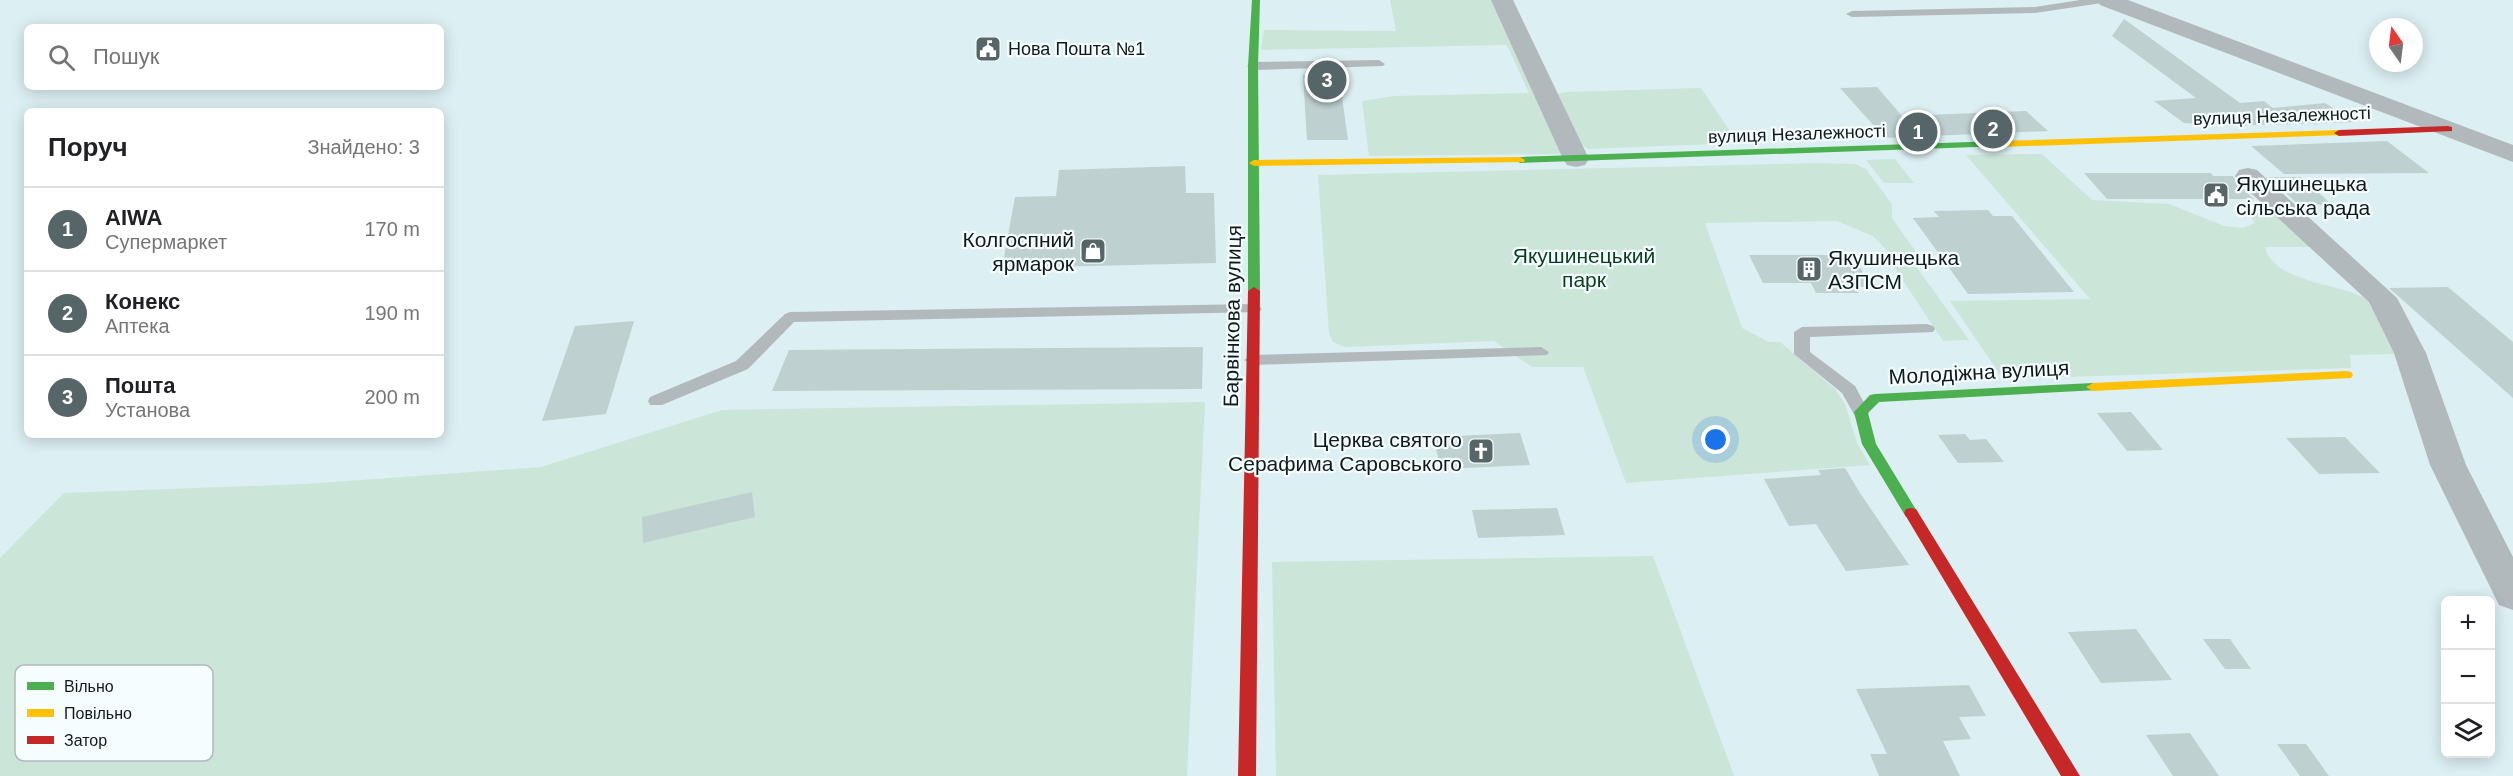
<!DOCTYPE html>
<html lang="uk">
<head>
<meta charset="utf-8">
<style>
	body { margin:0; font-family:Helvetica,sans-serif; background:#f2f2f2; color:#202124 }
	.controls { position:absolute; right:18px; bottom:18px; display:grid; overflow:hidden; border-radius:9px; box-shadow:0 3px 15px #0003 }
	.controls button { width:54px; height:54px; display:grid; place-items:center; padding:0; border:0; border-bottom:2px solid #e0e0e0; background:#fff; color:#202124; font:30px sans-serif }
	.compass { position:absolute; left:2369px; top:18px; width:54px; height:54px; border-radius:50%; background:#fff; box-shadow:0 3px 15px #0003; rotate:346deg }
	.you { position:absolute; left:1716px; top:440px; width:21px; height:21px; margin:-15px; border:4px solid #fff; border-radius:50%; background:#1a73e8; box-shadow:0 0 0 9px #1a73e833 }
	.badge { display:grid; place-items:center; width:39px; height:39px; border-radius:50%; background:#566568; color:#fff; font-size:20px; font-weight:700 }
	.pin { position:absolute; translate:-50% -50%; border:3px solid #fff; box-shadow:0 2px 6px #0006 }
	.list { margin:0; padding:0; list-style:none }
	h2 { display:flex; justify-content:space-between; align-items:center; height:78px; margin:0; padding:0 24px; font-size:26px }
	h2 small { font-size:20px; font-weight:400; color:#757577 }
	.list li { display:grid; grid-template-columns:39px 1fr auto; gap:18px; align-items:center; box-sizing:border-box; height:84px; padding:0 24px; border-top:2px solid #e0e0e0 }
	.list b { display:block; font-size:22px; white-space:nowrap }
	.list p { margin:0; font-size:20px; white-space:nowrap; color:#757577 }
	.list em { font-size:20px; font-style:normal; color:#757577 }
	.icon { flex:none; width:33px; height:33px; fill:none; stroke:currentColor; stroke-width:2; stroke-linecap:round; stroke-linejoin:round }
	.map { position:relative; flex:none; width:2513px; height:776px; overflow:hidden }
	.search { position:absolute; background:#fff; box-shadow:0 3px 15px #0003; left:24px; top:24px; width:420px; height:66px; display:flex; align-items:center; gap:15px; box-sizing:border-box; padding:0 21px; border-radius:9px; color:#757577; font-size:22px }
	.panel { position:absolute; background:#fff; box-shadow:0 3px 15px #0003; left:24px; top:108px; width:420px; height:330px; border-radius:9px }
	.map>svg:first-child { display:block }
	.green { fill:#cce5d9 }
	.building { fill:#bfd0d0 }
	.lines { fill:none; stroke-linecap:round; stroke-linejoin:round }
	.lane { fill:#b2b9bd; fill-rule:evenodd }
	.street { fill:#b2b9bd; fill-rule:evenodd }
	.fast { fill:#4caf50; fill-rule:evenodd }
	.slow { fill:#ffc107; fill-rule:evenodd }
	.jam { fill:#c62828; fill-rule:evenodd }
	.labels { text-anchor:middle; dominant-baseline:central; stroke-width:4.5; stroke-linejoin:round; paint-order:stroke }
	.far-poi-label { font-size:18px; fill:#0e1b1d; stroke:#f6fdfe; text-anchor:start }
	.far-street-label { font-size:18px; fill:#0e1b1d; stroke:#f6fdfe }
	.poi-label { font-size:21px; fill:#0e1b1d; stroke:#f6fdfe; text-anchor:start }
	.park-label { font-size:21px; fill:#093f1e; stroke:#f6fdfe }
	.street-label { font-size:21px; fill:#0e1b1d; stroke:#f6fdfe }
	.key { fill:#f6fdfe; stroke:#b0b9ba; stroke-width:1.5 }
	.key-label { font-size:16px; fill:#0e1b1d }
</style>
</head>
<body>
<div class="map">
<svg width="2513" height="776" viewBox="0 0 2513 776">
	<rect width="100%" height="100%" fill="#dceff2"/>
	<path class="green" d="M1390,0H1495L1567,151L1557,154L1369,156L1362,101L1395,96L1529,93L1507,45L1261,50L1264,30L1396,31Z
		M1701,88L1738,143L1588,149L1579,143L1557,94L1566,92Z
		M2042,154L2092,200L2169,204L2224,226L2243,228L2255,223L2244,207L2268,203L2314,247H2265C2273,282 2338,283 2365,298C2373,302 2393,344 2399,354L2350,355L2351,368L2003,379L1950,301L2090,299L1966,155Z
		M1895,159L1914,183H1884L1866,160Z
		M1817,163L1855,164L1866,169L1892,204V218L1921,259L1918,269L1969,340L1943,341L1890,261L1896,260L1873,236L1837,221L1705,223L1742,328L1769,342H1780L1835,389L1845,404L1857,443L1870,465L1626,483L1583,367H1532L1494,341L1345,347L1333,342L1329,333L1318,175Z
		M1205,402L1187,776H0V558L64,493L305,484L541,467L722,410Z
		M1653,556L1734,776H1276L1272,562Z"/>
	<path class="building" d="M2124,19L2240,103L2264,101L2273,108L2325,103L2356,122L2227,126L2184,123L2154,101L2196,98L2112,36Z
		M1303,75H1339L1348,140H1307Z
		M1877,87L1902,116L2026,111L2048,131L1885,138L1840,88Z
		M2387,141L2429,173L2284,174L2251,146Z
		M1185,166L1186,193H1214L1216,263L1002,268L1015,197L1056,196L1059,170Z
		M2084,173H2211L2213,176H2233L2237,184L2254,199H2107Z
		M2268,177H2302L2332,205L2298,204Z
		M1988,210L1993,216H2012L2074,292L1968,294L1913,218L1939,217L1934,211Z
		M1749,255H1853L1871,287H1856L1859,293H1816L1811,283H1763Z
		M2448,287L2513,342V398L2389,288Z
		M634,321L606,414L542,421L575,326Z
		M1203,347L1202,389L772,391L789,350Z
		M2131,412L2163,450L2127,451L2097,413Z
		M1520,433L1530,465L1441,469L1433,437Z
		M1965,434L1970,440L1986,439L2004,462L1958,463L1938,435Z
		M2345,437L2380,473L2319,474L2286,438Z
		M1845,468L1860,493L1909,565L1846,571L1816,524L1789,526L1764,479L1821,475L1818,470Z
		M752,492L755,517L643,543L642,517Z
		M1557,508L1565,535L1478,538L1472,510Z
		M2136,629L2172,680L2101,683L2068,632Z
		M2203,639H2230L2251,669H2225Z
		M1969,685L1986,716L1959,717L1971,739L1943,741L1960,776H1879L1870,754H1887L1856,689Z
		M2190,733L2219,776H2173L2146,735Z
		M2277,744H2306L2329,776H2300Z"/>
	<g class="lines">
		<path class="lane" d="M2080,0H2107L2102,3L2035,13L1852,17L1846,14L1852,11L2035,7Z
			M1379,60L1385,64L1383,66L1253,70L1247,66L1253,62Z
			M1254,304L1259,306L1262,309L1259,312L794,322L748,369L662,405H650L648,401L650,397L736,361L785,314L790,312Z
			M1927,324L1933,326L1935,329L1933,332L1810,337V352L1855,386L1869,412L1867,416H1855L1842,393L1794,354V332L1802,327Z
			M1541,347L1549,352L1547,355L1252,365L1244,360L1252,355Z"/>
		<path class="street" d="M1491,0H1513L1589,159L1585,165L1576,167L1567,165L1563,159Z
			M2097,0H2128L2513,145V162L2100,5Z
			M2248,168L2257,170L2397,298L2426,353L2466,465L2513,557V610L2499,605L2430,465L2394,353L2369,302L2239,182L2235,176L2239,170Z"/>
		<path class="fast" d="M1252,0H1260L1258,66L1260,291L1254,295L1248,291V66Z
			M2000,141L2005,144L2004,146L1520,163L1515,160L1520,157Z
			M2093,383L2100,387L2098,390L1879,402L1868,413L1876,444L1918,513L1916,517H1906L1862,444L1854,412L1870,395L1875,394Z"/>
		<path class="slow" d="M2339,130L2343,131V135L2000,147L1995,144L2000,141Z
			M1520,157L1525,160L1524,162L1254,166L1249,163L1254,160Z
			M2346,371L2351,372L2353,375L2351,378L2093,391L2086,387L2093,383Z"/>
		<path class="jam" d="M2448,126L2452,127V131L2339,136L2334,133L2339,130Z
			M1254,287L1260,291L1256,776H1238L1248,291Z
			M1911,508L1916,509L2080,776H2061L1904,513L1906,509Z"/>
	</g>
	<defs>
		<g id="civic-square" transform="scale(1.35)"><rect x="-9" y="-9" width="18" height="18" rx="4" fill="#566568" stroke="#f6fdfe"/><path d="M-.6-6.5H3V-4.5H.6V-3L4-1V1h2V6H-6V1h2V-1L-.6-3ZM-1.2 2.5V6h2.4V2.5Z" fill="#fff"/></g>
		<g id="shop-square" transform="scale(1.35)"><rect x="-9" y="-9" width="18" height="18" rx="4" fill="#566568" stroke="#f6fdfe"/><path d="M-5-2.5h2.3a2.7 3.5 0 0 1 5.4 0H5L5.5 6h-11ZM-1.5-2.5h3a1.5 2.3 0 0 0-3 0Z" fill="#fff"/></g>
		<g id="building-square" transform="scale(1.35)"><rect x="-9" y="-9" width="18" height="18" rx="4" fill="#566568" stroke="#f6fdfe"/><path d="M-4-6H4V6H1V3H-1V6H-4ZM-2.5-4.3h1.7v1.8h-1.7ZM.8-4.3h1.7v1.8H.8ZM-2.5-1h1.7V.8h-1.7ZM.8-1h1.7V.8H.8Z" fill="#fff"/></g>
		<g id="church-square" transform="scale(1.35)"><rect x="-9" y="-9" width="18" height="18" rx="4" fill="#566568" stroke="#f6fdfe"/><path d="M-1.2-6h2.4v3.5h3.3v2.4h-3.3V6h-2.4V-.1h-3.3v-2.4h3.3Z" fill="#fff"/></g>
	</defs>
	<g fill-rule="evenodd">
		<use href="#civic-square" x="988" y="49"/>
		<use href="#civic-square" x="2216" y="195"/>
		<use href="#shop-square" x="1093" y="251"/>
		<use href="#building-square" x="1809" y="269"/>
		<use href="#church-square" x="1481" y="451"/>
	</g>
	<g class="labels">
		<g class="far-poi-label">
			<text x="1008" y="49">Нова Пошта №1</text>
		</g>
		<g class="far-street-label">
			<text transform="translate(2282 116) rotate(-2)">вулиця Незалежності</text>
			<text transform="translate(1797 134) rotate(-2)">вулиця Незалежності</text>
		</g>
		<g class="poi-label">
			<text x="2236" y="183">Якушинецька<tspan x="2236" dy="24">сільська рада</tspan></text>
			<text x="1074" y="239" text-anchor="end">Колгоспний<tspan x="1074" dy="24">ярмарок</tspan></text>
			<text x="1828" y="257">Якушинецька<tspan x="1828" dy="24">АЗПСМ</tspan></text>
			<text x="1462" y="439" text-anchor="end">Церква святого<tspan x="1462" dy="24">Серафима Саровського</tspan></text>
		</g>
		<g class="park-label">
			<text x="1584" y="255">Якушинецький<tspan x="1584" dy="24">парк</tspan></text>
		</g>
		<g class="street-label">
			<text transform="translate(1232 316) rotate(-89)">Барвінкова вулиця</text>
			<text transform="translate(1979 372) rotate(-3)">Молодіжна вулиця</text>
		</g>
	</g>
	<rect x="15" y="665" width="198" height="96" rx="9" class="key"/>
	<rect x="27" y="682" width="27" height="8" fill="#4caf50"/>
	<rect x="27" y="709" width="27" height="8" fill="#ffc107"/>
	<rect x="27" y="736" width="27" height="8" fill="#c62828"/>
	<g class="key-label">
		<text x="64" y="692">Вільно</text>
		<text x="64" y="719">Повільно</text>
		<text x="64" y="746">Затор</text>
	</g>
</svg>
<div class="controls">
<button>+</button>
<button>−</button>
<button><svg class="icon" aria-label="layers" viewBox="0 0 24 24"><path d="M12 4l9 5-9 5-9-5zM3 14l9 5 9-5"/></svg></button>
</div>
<svg class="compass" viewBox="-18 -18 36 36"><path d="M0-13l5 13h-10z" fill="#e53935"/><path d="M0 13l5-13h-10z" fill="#757577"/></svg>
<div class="you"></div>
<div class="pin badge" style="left:1918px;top:132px">1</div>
<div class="pin badge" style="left:1993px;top:129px">2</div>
<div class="pin badge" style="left:1327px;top:80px">3</div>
<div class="search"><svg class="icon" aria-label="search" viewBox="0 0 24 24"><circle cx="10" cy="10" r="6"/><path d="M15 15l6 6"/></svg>Пошук</div>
<section class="panel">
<h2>Поруч<small>Знайдено: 3</small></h2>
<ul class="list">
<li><span class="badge">1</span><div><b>AIWA</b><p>Супермаркет</p></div><em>170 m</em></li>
<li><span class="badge">2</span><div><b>Конекс</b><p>Аптека</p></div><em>190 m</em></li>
<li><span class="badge">3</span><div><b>Пошта</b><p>Установа</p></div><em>200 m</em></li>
</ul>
</section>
</div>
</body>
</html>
